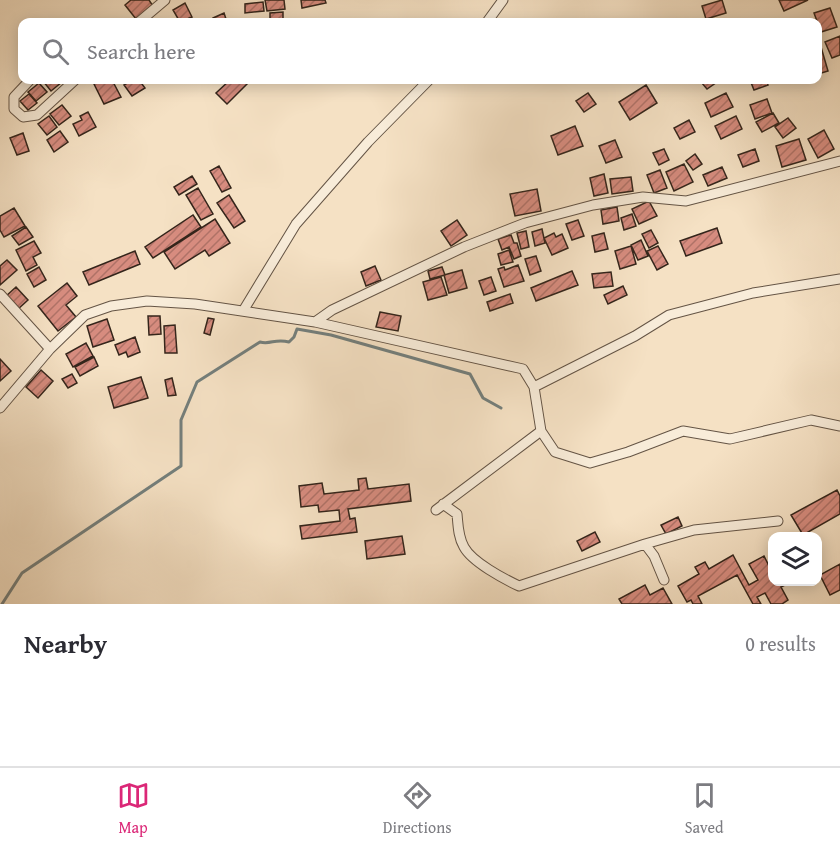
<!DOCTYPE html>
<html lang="en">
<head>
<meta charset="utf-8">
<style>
	body { margin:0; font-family:"Gentium Book Plus",serif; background:#f7f7f7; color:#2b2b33 }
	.controls { position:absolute; right:18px; bottom:18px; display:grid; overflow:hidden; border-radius:12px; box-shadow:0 3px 15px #0003 }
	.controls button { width:54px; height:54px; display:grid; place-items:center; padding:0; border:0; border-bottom:2px solid #e1e1e2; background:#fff; color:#2b2b33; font:30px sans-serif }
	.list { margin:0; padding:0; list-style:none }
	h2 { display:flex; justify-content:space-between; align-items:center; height:78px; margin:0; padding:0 24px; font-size:26px }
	h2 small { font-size:20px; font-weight:400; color:#7c7c81 }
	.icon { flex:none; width:33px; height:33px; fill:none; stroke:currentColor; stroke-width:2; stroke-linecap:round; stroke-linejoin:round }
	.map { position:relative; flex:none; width:840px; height:604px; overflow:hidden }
	.search { position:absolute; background:#fff; box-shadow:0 3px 15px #0003; left:18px; right:18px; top:18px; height:66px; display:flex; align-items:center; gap:15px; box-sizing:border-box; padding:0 21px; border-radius:12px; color:#7c7c81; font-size:22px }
	.sheet { height:162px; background:#fff }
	nav { display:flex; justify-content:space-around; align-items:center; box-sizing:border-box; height:84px; border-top:2px solid #e1e1e2; background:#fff; font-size:16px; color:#7c7c81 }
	nav a { display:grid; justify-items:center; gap:3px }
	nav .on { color:#db2777 }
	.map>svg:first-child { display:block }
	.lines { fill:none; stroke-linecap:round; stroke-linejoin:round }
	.stream { stroke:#747f7c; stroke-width:3 }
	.building { fill:url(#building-hatch); stroke:#34251b; stroke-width:1.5 }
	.street-casing { stroke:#645445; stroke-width:11 }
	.street { stroke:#f8ecd9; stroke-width:9 }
</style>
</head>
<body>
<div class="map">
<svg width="840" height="604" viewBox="0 0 840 604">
	<defs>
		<pattern id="building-hatch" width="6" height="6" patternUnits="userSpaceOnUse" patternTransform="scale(1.5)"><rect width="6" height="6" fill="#d78c7f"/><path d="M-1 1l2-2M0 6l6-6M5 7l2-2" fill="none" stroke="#af7267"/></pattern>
	</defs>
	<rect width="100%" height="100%" fill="#f5e1c4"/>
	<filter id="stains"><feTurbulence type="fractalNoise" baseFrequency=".00333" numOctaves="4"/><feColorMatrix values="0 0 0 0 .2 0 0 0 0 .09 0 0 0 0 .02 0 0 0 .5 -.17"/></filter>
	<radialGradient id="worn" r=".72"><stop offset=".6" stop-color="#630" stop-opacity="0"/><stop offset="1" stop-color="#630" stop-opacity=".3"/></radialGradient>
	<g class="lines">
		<path class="stream" d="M2,604L22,573L181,466V420L197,382L260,342C271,345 275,338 289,342L294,337L297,329L331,335L470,374L483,398L501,408"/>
	</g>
	<path class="building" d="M131,0H149L153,6L136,19L125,5Z
		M265,0H284L285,9L267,11Z
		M301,0H325L326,3L302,8Z
		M722,0L726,13L706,19L702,6Z
		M779,0H808L784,11Z
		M263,2L264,11L245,13V4Z
		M185,3L192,17L180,22L173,10Z
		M830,8L837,27L821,32L814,13Z
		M283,12V22H270V13Z
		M224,13L227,22H214L213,18Z
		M840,36V55L832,58L825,42Z
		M821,47L828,71L818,74V48Z
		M45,80H60L62,82L51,91L43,81Z
		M92,80H112L121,97L104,104Z
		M132,80H139L145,88L132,96L124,85Z
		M230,80H245L248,83L227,104L216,93Z
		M704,80H720L707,89L701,82Z
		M750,80H766L768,85L754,90Z
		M39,83L47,92L36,101L28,92Z
		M646,85L657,103L630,120L619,102Z
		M588,93L596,104L584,112L576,101Z
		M726,93L733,107L711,117L705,103Z
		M29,94L37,103L28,110L20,101Z
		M767,99L772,113L755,119L750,105Z
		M62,105L71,116L59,125L50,114Z
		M88,112L96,127L79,136L73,124L82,120L80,116Z
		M773,113L779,123L762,132L756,122Z
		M49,116L57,127L47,135L38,124Z
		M736,116L742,129L721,139L715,126Z
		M788,118L796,128L783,138L775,127Z
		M689,120L695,132L680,139L674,128Z
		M575,126L583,146L558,155L551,136Z
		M824,130L834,149L818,158L808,139Z
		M60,131L68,142L54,152L47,140Z
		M23,133L29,151L17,155L10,138Z
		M799,139L806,160L782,167L776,146Z
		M615,140L622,157L606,163L599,146Z
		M664,149L669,160L659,165L653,153Z
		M755,149L759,161L743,167L738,155Z
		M695,154L702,164L693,170L686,161Z
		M684,164L693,182L674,191L666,172Z
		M219,166L231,188L222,192L210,171Z
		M722,167L727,178L708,186L703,175Z
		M660,170L667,188L654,193L647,175Z
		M604,174L608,193L594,196L590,178Z
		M192,176L197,184L179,195L174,187Z
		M631,177L633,191L612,194L610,179Z
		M198,188L213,214L201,220L186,195Z
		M537,189L541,211L515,216L510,194Z
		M229,195L245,221L234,228L217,203Z
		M649,201L657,216L639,224L632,209Z
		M617,207L619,221L603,224L601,210Z
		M14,208L25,226L4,237L0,230V216Z
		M632,214L636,226L624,230L621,218Z
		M193,215L201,227L153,258L145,247Z
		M215,219L230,243L209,256L205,250L175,269L164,252Z
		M457,220L467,235L451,246L441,231Z
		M578,220L584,236L572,240L566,224Z
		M26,227L33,237L19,245L12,236Z
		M717,228L722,243L686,256L680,241Z
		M542,229L545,243L535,246L532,232Z
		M651,230L658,243L649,248L642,234Z
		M526,231L529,247L521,249L517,233Z
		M554,233L556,237L562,234L568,248L552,255L544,238Z
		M604,233L608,249L595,252L592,236Z
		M511,235L514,243H517L521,256L514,259L509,247L502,250L498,239Z
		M641,240L648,256L638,260L631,245Z
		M34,241L41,253L33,257L37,265L26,271L16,250Z
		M631,246L636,264L620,269L615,251Z
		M658,246L668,264L657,270L647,251Z
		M509,250L513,262L501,265L498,254Z
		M135,251L140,264L89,285L83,272Z
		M536,256L541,271L530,275L525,259Z
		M7,260L17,270L0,285V266Z
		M518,265L524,281L504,287L498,269L504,267L505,270Z
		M375,266L381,280L366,286L361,272Z
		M39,267L46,280L34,287L27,274Z
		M442,267L445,275L430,279L428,271Z
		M462,270L467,288L449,293L444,275Z
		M572,271L578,285L536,301L531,288Z
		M611,272L613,286L594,288L592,274Z
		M441,277L447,295L428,300L423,282Z
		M491,277L496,291L484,295L479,281Z
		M67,283L77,296L66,305L76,317L58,331L38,306Z
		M623,286L627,295L608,304L604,295Z
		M16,287L28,300L17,310L5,297Z
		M510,294L513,303L490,311L487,302Z
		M380,312L401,316L398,331L376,327Z
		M148,316H160L161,334L149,335Z
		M208,318L214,319L210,335L204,333Z
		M107,319L114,340L93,347L87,326Z
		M175,325L177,353H165L164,326Z
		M135,337L140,352L128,357L126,352L119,355L115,345Z
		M86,343L93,356L73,367L66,354Z
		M94,357L98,366L80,376L75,367Z
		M0,359L11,371L0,381Z
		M41,370L53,381L38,398L26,387Z
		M72,374L77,383L68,388L62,379Z
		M141,377L148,398L114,408L108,387Z
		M172,378L176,395L168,396L165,380Z
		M366,478L368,489L409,484L411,501L348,509L350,519L355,518L357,532L302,539L300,526L340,521L339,510L319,512L318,505L301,507L299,486L322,483L324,494L359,490L358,479Z
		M837,490L840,496V514L803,535L791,515Z
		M678,517L682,526L666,534L661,525Z
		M595,532L600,542L582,551L577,541Z
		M402,536L405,554L367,559L365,541Z
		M733,555L749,585L758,580L749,564L764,556L772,572V582H791L781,587L788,600L782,604H771L765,593L757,597L761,604H753L737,575L698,596L702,604H693L691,600L687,602L678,586L699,574L695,567L705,562L709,569Z
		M840,564V590L830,595L820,575Z
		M645,585L650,595L663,588L672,604H622L619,599Z"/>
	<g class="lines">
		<g class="street-casing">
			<path id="street" d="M139,22L165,0
				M487,22L503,0
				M30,80L14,97V109L23,117L37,115L75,80
				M0,294L50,349
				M243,311L296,224L368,142L429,80
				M315,322L332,310L464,247L525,223L593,205L643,197L686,201L840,161
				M534,387L635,336L669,315L753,293L840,279
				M0,408L50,349L85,315L111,306L147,301L195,304L315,322L523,369L534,387L541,431L555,452L590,463L628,452L683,431L730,439L811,420L840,426
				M443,504L457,514C458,524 458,537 464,547C472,562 504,579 519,586L645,544L694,530L778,521
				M436,510L541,431
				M645,544L654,556L664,580"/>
		</g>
		<use href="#street" class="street"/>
	</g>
	<rect width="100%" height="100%" filter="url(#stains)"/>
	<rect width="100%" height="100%" fill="url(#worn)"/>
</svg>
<div class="controls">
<button><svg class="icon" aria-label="layers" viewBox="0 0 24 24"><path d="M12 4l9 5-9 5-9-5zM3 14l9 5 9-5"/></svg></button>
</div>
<div class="search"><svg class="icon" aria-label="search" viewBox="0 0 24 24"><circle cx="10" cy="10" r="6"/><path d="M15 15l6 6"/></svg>Search here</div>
</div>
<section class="sheet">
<h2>Nearby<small>0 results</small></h2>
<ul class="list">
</ul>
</section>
<nav>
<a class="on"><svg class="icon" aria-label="map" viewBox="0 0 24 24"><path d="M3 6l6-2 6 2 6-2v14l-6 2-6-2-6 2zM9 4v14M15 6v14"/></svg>Map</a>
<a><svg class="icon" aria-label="directions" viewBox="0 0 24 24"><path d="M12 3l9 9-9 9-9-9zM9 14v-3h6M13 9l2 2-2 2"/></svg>Directions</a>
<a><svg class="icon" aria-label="saved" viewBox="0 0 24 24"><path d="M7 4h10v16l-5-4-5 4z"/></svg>Saved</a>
</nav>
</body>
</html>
